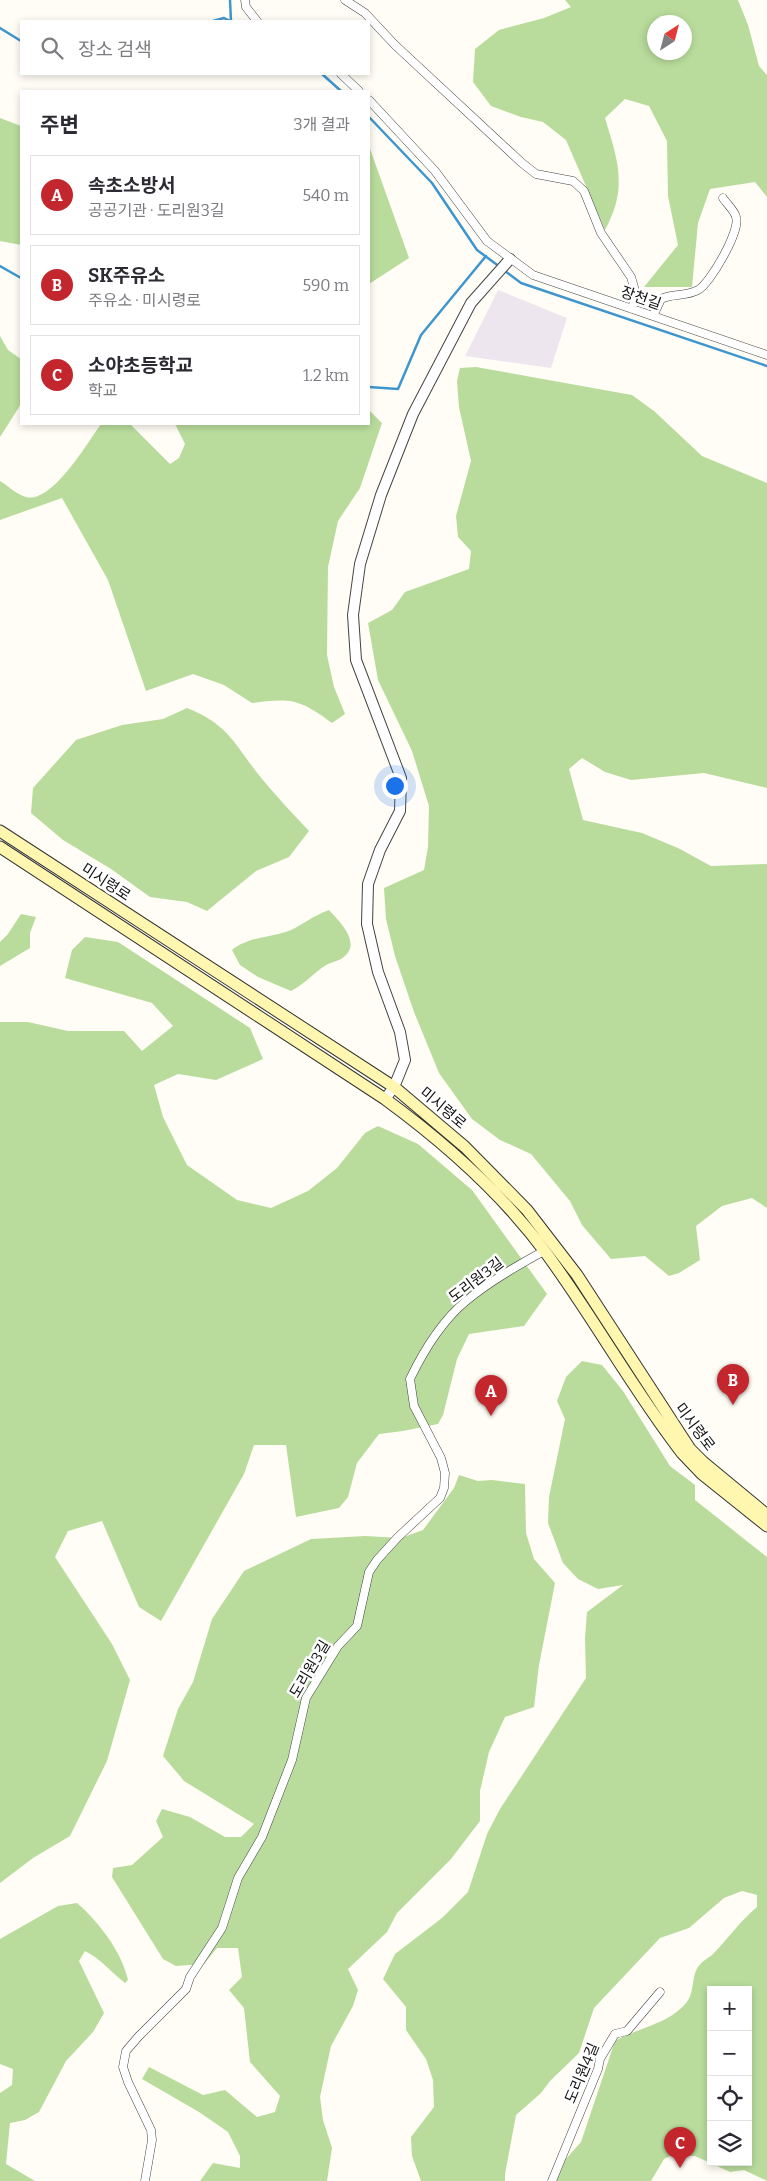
<!DOCTYPE html>
<html lang="ko">
<head>
<meta charset="utf-8">
<style>
	body { margin:0; font-family:Bitter,"Noto Sans KR",serif; background:#f2f2f3; color:#2b2b33 }
	.controls { position:absolute; right:15px; bottom:15px; display:grid; overflow:hidden; border-radius:0px; box-shadow:0 2px 8px #0003 }
	.controls button { width:45px; height:45px; display:grid; place-items:center; padding:0; border:0; border-bottom:1px solid #e1e1e2; background:#fff; color:#2b2b33; font:25px sans-serif }
	.compass { position:absolute; left:647px; top:15px; width:45px; height:45px; border-radius:50%; background:#fff; box-shadow:0 2px 8px #0003; rotate:36deg }
	.you { position:absolute; left:394px; top:785px; width:18px; height:18px; margin:-12px; border:4px solid #fff; border-radius:50%; background:#1a73e8; box-shadow:0 0 0 8px #1a73e833 }
	.badge { display:grid; place-items:center; width:32px; height:32px; border-radius:50%; background:#c4262e; color:#fff; font-size:16px; font-weight:700 }
	.pin { position:absolute; translate:-50% -41px; filter:drop-shadow(0 1px 2px #0008) }
	.pin::after { content:''; position:absolute; top:26px; width:18px; height:15px; background:inherit; clip-path:polygon(0 0,100% 0,50% 100%) }
	.list { margin:0; padding:0; list-style:none }
	h2 { display:flex; justify-content:space-between; align-items:center; height:65px; margin:0; padding:0 20px; font-size:21px }
	h2 small { font-size:16px; font-weight:400; color:#7c7c81 }
	.list li { display:grid; grid-template-columns:32px 1fr auto; gap:15px; align-items:center; box-sizing:border-box; height:80px; margin:0 10px 10px; padding:0 10px; border:1px solid #e1e1e2; border-radius:0px }
	.list b { display:block; font-size:19px; white-space:nowrap }
	.list p { margin:0; font-size:16px; white-space:nowrap; color:#7c7c81 }
	.list em { font-size:16px; font-style:normal; color:#7c7c81 }
	.icon { flex:none; width:28px; height:28px; fill:none; stroke:currentColor; stroke-width:2; stroke-linecap:round; stroke-linejoin:round }
	.map { position:relative; flex:none; width:767px; height:2181px; overflow:hidden }
	.search { position:absolute; background:#fff; box-shadow:0 2px 8px #0003; left:20px; top:20px; width:350px; height:55px; display:flex; align-items:center; gap:12px; box-sizing:border-box; padding:0 18px; border-radius:0px; color:#7c7c81; font-size:19px }
	.panel { position:absolute; background:#fff; box-shadow:0 2px 8px #0003; left:20px; top:90px; width:350px; height:335px; border-radius:0px }
	.map>svg:first-child { display:block }
	.industrial { fill:#eee6ef }
	.forest { fill:#b9dc9c; fill-rule:evenodd }
	.lines { fill:none; stroke-linecap:round; stroke-linejoin:round }
	.stream { stroke:#3f96cf; stroke-width:2.5 }
	.minor-casing { stroke:#444; stroke-width:9 }
	.tertiary-casing { stroke:#444; stroke-width:12 }
	.secondary-casing { stroke:#333; stroke-width:13 }
	.minor { stroke:#fff; stroke-width:8 }
	.tertiary { stroke:#fff; stroke-width:10 }
	.secondary { stroke:#fff6b0; stroke-width:11 }
	.labels { text-anchor:middle; dominant-baseline:central; stroke-width:5; stroke-linejoin:round; paint-order:stroke }
	.street-label { font-size:15px; fill:#111; stroke:#fff }
</style>
</head>
<body>
<div class="map">
<svg width="767" height="2181" viewBox="0 0 767 2181">
	<rect width="100%" height="100%" fill="#fffdf5"/>
	<path class="industrial" d="M498,290L567,318L551,368L465,356Z"/>
	<path class="forest" d="M565,0H738L748,25L759,66L767,75V197L755,182L710,189L698,223L692,287H644L678,245L668,196L667,141L649,106L625,99L605,118C618,161 628,188 605,230L566,140L543,122L521,117L491,106L473,82L475,49L499,30L544,18L571,7ZM654,22H684V52H654Z
		M0,118L21,126V245L0,241Z
		M369,146L409,258L369,284Z
		M0,336L8,350L21,359V404L0,437Z
		M476,367L632,395L654,411L702,456L767,483V788L704,773L631,780L605,772L582,758L569,769L583,820L642,833L678,848L711,866L767,864V1208L752,1198L722,1206L696,1226L700,1260L679,1273L669,1276L645,1256L611,1259L582,1225L570,1201L531,1154L500,1140L472,1119L439,1073L414,1012L395,956L386,919L384,888L424,870L428,847L429,806L412,751L378,680L368,623L392,610L405,592L469,569L471,551L458,537L456,516L471,461L459,407L457,381L460,368Z
		M369,410L382,423L360,488L338,521L328,567L327,655L334,687L345,714L332,723C299,699 292,698 252,703L224,685L193,674L146,691L108,580L62,498L0,520V481C8,486 18,495 26,497C52,504 88,442 101,424H130L170,464L179,458L185,444L175,424H369Z
		M187,708C230,725 235,746 262,779C277,797 293,814 309,831L289,857L256,871L207,911L187,902L150,897L111,869L63,840L31,813L33,788L76,740L122,725L163,719Z
		M329,910C340,922 364,945 341,959C335,962 328,963 323,967C312,975 304,984 291,991L258,977L240,965L232,950C249,936 271,938 291,930C305,923 313,916 329,910Z
		M21,914L36,917L30,933V948L0,966V942L8,934Z
		M85,937L118,942L250,1028L263,1059L216,1080L178,1074L154,1085L163,1117L187,1165L237,1200L271,1208L308,1191L337,1168L365,1133L378,1126L418,1144L472,1190L547,1294L524,1326L469,1334L457,1359L443,1415L438,1424L403,1431L379,1434L357,1463L348,1497L339,1508L296,1517L286,1445H254L244,1474L161,1621L139,1607L102,1521L68,1531L55,1557L112,1644L130,1680L107,1761L70,1836L33,1858L0,1883V1022H28L68,1031H124L142,1051L173,1026L152,1003L65,978L72,950Z
		M582,1361L602,1365L623,1391L670,1466L695,1485V1500L767,1557V2181L744,2170L730,2172L695,2156L672,2155L664,2159L651,2181H556L566,2159L581,2142L615,2041C637,2028 669,2024 686,2003C695,1993 691,1977 698,1967C701,1962 708,1958 712,1955C728,1939 740,1921 757,1907V1895L742,1891L724,1898L689,1928L660,1938L594,2008L579,2053L550,2081L541,2093L516,2115L505,2174V2181H421L412,2156L411,2137L434,2107L433,2080L426,2059L406,2030V2007L383,1979L395,1954L442,1918L468,1892L487,1834L500,1809L586,1678L585,1639L587,1612L623,1585L598,1589L578,1579L563,1563L548,1523L549,1497L565,1419L557,1401L566,1377ZM711,1990H748V2162H711Z
		M459,1475L478,1481L492,1480L525,1484L526,1533L534,1559L555,1583L539,1665L534,1707L505,1717L489,1752L480,1791V1821L451,1859L397,1913L387,1932L348,1969L358,1990L353,2006L331,2046L320,2097L323,2120L332,2148L327,2181H200L213,2163L240,2168V2156L228,2132L199,2112L142,2079L149,2067L203,2095L225,2090L257,2117L275,2112L280,2096L250,2062L244,2008L229,1990L242,1977L238,1948H217L204,1964L176,1966L163,1959L112,1877L113,1868L132,1865L163,1837L156,1821L162,1809L190,1817L225,1837H241L254,1824L184,1781L163,1756L178,1709L193,1682L212,1619L244,1571L311,1539L365,1536L401,1538L423,1530L454,1488Z
		M77,1903C98,1921 122,1952 128,1980L125,1983C111,1972 101,1959 85,1951L79,1961L104,2013L93,2032L66,2061L39,2112L25,2120L10,2123L6,2164L35,2181H0V2093L12,2085L13,2069L0,2064V1939L58,1906Z"/>
	<g class="lines">
		<path class="stream" d="M230,0L231,21
			M213,21L224,18L230,21
			M0,28L21,41
			M322,74L341,91
			M369,117L432,183L477,250L500,267
			M0,266L21,278
			M505,271L521,283L767,366
			M369,387L398,389L421,335L486,256"/>
		<g class="minor-casing">
			<path id="minor" d="M245,0L246,7L257,21
				M345,0L365,13L395,45L522,163L536,174L573,181L584,191L601,233L631,277L636,294L632,309
				M341,74L359,91
				M369,100L435,171L487,241L533,275L767,355
				M653,316L661,299C672,293 685,297 698,290C710,284 741,230 736,217C735,211 726,203 723,198
				M145,2181L152,2140L151,2130L128,2082L123,2067L126,2051L139,2036L186,1989L190,1977L222,1928L238,1878L262,1837L292,1760L306,1698L338,1646L357,1626L369,1572L377,1560L398,1537L440,1498L444,1488L445,1473L441,1458L414,1406L410,1379C423,1352 443,1320 466,1301C490,1281 518,1265 544,1251
				M552,2181L598,2069L600,2059L615,2034L627,2031L660,1992"/>
		</g>
		<g class="tertiary-casing">
			<path id="tertiary" d="M385,1099L394,1087L405,1060L400,1032L378,972L367,924L368,884L380,850L400,811L401,778L356,660L353,615L360,564L381,495L413,414L471,303L510,259"/>
		</g>
		<g class="secondary-casing">
			<path id="secondary" d="M0,831L394,1087L465,1147L527,1210L577,1275L690,1449L703,1462L767,1515
				M0,847L385,1099C445,1143 502,1193 546,1253C594,1318 633,1390 682,1453L702,1474L767,1526"/>
		</g>
		<use href="#minor" class="minor"/>
		<use href="#tertiary" class="tertiary"/>
		<use href="#secondary" class="secondary"/>
	</g>
	<g class="labels">
		<g class="street-label">
			<text transform="translate(641 298) rotate(19)">장천길</text>
			<text transform="translate(106 882) rotate(33)">미시령로</text>
			<text transform="translate(443 1108) rotate(40)">미시령로</text>
			<text transform="translate(476 1280) rotate(-37)">도리원3길</text>
			<text transform="translate(695 1427) rotate(53)">미시령로</text>
			<text transform="translate(310 1669) rotate(-59)">도리원3길</text>
			<text transform="translate(582 2073) rotate(-67)">도리원4길</text>
		</g>
	</g>
</svg>
<div class="controls">
<button>+</button>
<button>−</button>
<button><svg class="icon" aria-label="locate" viewBox="0 0 24 24"><circle cx="12" cy="12" r="6"/><path d="M12 2v4M12 18v4M2 12h4M18 12h4"/></svg></button>
<button><svg class="icon" aria-label="layers" viewBox="0 0 24 24"><path d="M12 4l9 5-9 5-9-5zM3 14l9 5 9-5"/></svg></button>
</div>
<svg class="compass" viewBox="-18 -18 36 36"><path d="M0-13l5 13h-10z" fill="#e53935"/><path d="M0 13l5-13h-10z" fill="#7c7c81"/></svg>
<div class="you"></div>
<div class="pin badge" style="left:491px;top:1416px">A</div>
<div class="pin badge" style="left:733px;top:1405px">B</div>
<div class="pin badge" style="left:680px;top:2168px">C</div>
<div class="search"><svg class="icon" aria-label="search" viewBox="0 0 24 24"><circle cx="10" cy="10" r="6"/><path d="M15 15l6 6"/></svg>장소 검색</div>
<section class="panel">
<h2>주변<small>3개 결과</small></h2>
<ul class="list">
<li><span class="badge">A</span><div><b>속초소방서</b><p>공공기관 · 도리원3길</p></div><em>540 m</em></li>
<li><span class="badge">B</span><div><b>SK주유소</b><p>주유소 · 미시령로</p></div><em>590 m</em></li>
<li><span class="badge">C</span><div><b>소야초등학교</b><p>학교</p></div><em>1.2 km</em></li>
</ul>
</section>
</div>
</body>
</html>
